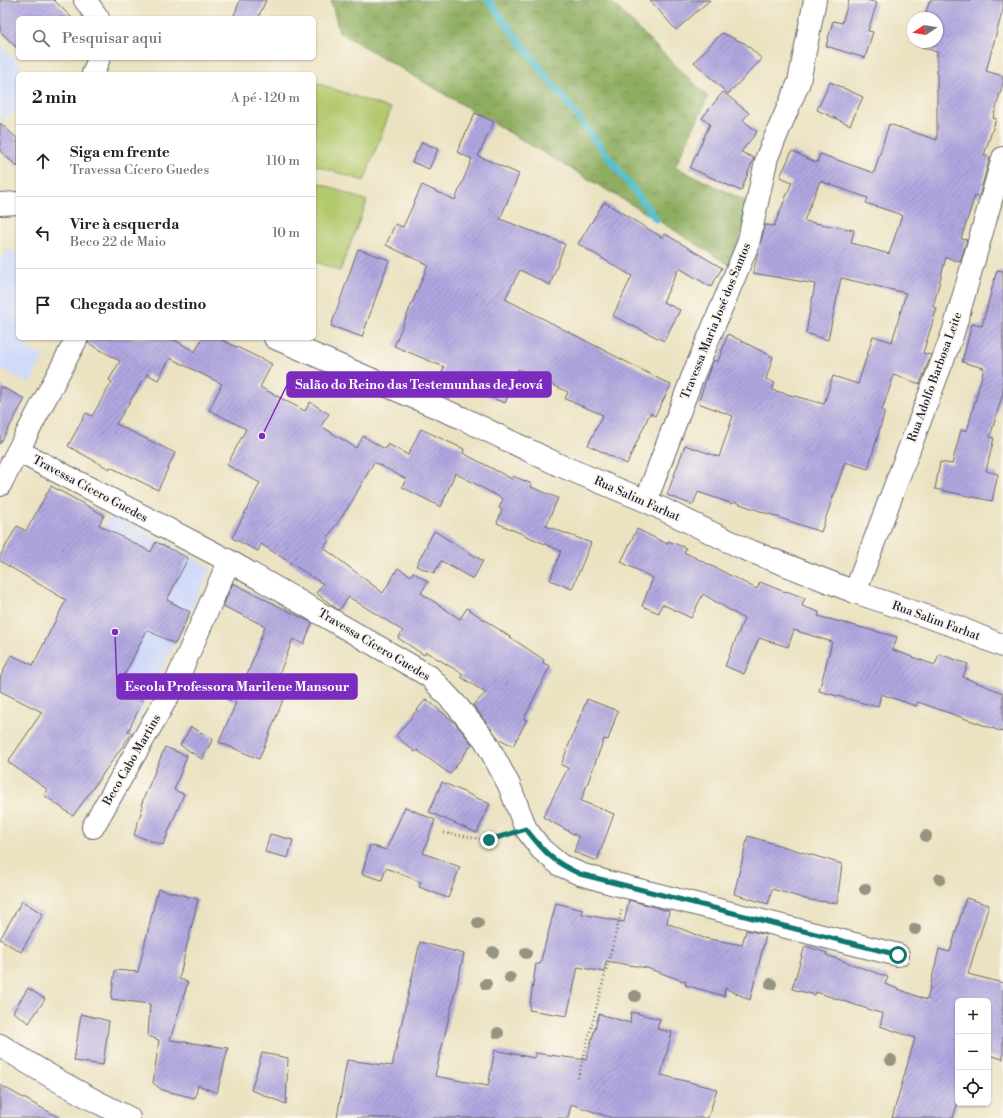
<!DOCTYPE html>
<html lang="pt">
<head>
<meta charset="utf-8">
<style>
	body { margin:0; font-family:"Libre Bodoni",serif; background:#f2f2f2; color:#202124 }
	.controls { position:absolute; right:12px; bottom:12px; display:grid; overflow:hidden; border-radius:6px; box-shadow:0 1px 3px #0004 }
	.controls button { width:36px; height:36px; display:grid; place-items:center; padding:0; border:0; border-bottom:1px solid #e0e0e0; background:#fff; color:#202124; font:20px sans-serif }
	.compass { position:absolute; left:907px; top:12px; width:36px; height:36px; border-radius:50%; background:#fff; box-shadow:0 1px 3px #0004; rotate:258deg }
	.stop { position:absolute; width:12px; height:12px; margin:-9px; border:3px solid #0f766e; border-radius:50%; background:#fff }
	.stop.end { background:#0f766e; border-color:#fff; box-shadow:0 1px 4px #0008 }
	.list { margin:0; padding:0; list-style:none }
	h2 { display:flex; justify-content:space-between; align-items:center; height:52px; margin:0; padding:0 16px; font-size:17px }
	h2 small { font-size:13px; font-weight:400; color:#757577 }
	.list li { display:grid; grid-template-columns:26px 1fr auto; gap:12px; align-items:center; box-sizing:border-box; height:72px; padding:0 16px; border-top:1px solid #e0e0e0 }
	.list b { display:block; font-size:15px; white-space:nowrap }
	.list p { margin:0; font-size:13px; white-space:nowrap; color:#757577 }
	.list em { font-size:13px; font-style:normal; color:#757577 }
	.icon { flex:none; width:22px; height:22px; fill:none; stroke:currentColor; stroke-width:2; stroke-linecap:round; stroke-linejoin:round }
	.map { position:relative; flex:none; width:1003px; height:1118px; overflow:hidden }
	.search { position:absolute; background:#fff; box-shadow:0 1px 3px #0004; left:16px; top:16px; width:300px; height:44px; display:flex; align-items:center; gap:10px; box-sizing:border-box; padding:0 14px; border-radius:6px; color:#757577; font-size:15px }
	.panel { position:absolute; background:#fff; box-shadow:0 1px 3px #0004; left:16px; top:72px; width:300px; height:268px; border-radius:6px }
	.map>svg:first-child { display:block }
	.built { fill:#d0daf9 }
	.green { fill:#b3c96e; stroke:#6a7654 }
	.forest { fill:url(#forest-crowns); stroke:#58684e }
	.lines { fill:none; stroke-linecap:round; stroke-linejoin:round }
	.stream { stroke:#54bfcf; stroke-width:7 }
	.building { fill:url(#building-hatch); fill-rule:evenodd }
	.street-casing { stroke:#68656a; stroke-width:24 }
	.path { stroke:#68656a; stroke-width:2.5; stroke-dasharray:1 3; stroke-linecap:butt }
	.street { stroke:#fff; stroke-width:22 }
	.tree { fill:#959480 }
	.route { stroke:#0f766e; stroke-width:5 }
	.labels { text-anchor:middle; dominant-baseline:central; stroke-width:3.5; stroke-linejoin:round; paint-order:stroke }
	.street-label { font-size:12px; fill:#22223b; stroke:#fbf7ec }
	.leader { fill:none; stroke:#7b2cbf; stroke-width:1.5 }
	.callout-dot { fill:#7b2cbf; stroke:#fbf7ec; stroke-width:1.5 }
	.callout { fill:#7b2cbf; stroke:#7b2cbf; stroke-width:1.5 }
	.callout-label { font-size:13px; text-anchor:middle; font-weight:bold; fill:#fff }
</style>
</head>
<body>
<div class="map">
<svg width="1003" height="1118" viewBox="0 0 1003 1118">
	<defs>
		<pattern id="forest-crowns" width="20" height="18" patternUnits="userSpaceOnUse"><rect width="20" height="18" fill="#8ead61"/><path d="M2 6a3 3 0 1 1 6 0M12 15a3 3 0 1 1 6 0" fill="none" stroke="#748c51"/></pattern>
		<pattern id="building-hatch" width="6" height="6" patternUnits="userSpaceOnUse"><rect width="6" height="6" fill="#b1a7e1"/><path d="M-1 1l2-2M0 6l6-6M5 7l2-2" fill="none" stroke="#9088b8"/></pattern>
	</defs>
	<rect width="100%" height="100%" fill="#fbf7ec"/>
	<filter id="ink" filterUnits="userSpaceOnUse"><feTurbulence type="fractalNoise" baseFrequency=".025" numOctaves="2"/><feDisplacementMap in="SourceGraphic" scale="8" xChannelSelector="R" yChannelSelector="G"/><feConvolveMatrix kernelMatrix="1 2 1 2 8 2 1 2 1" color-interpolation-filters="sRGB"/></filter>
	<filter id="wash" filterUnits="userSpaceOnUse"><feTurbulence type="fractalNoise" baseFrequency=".012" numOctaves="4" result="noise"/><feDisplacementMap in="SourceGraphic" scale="16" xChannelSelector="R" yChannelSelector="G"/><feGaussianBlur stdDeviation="0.9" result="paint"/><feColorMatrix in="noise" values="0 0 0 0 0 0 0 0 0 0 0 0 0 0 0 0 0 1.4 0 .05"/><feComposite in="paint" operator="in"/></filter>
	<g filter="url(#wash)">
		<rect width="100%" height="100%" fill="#ebe2c1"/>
		<path class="built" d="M0,43L29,74H18V108L0,122Z
			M7,248L18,254V338H33L28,348L44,356L30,384L0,368V260Z
			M111,513L211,568L125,745L18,696Z"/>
		<path class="green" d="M314,82L391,109L364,181L314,165Z
			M314,181L367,201L340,271L314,261Z"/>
		<path class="forest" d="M331,0H609L708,97L675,167L750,203L731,266L656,219L339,32Z"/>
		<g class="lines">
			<path class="stream" d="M488,0L656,219"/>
		</g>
		<g id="blocks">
			<path class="building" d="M0,0H54L72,18H18V49L0,31Z
				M240,0H266L258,18H233Z
				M650,0H710L676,30Z
				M849,0H866L877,3L868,31L873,32L865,58L826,46L833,21L842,23Z
				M930,0H1003V9L986,71L1003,76V83L993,118L996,119L984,155L990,157L979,197L975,195L961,239L967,240L960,262L946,257L933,307L937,308L923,353L931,355L920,384L894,375L882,410L885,411L868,469L845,462L821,532L734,502L733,504L698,492L693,505L667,495L685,445L719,457L733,416L698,403L713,360L718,362L728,334L773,357L766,379L775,383L772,390L824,404L833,376L858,384L873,336L892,342L906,293L841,278L828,340L806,333L815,284L753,273L765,225L774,226L792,182L780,177L792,151L817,163L820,154L874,173L889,124L937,140V52L915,45L916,42H937V18H924ZM820,181L868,198L866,203L902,215L889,254L851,243L854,230L804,221Z
				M722,33L746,44L762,59L728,94L694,62Z
				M830,82L863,97L850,125L817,110Z
				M723,92L749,113L743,120L757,132L741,152L754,158L741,191L690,168L710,124L702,118Z
				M475,113L494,122L478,156L519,174L500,219L565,244L550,285L520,270L505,299L671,385L655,416L650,413L627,464L588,445L603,415L565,399L568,392L518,369L505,403L440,378L444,367L394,346L428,265L386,245L395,224L403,227L422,185L455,200L472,159L457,152Z
				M0,123L18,139V167L0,151Z
				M422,142L438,149L429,169L412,162Z
				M604,202L663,238L665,234L722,268L711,287L679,268L663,302L680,310L664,341L613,316L632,276L578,244Z
				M358,249L389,260L362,337L331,326Z
				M997,270L1003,271V393L990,437L994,438L986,471L998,474L992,501L935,489L940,462L952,464L961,430L967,431L984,368L962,362L972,324L982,326Z
				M89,338H171L195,352L202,338H218L272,364L260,387L305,411L310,402L329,414L321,426L356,448L363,436L385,449L388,444L408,455L421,429L464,449L463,453L512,479L513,476L532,484L531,487L558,498L546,526L591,543L572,589L550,580L561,551L497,523L502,510L499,508L503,499L455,473L441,507L402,487L406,479L374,462L351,503L327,538L329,540L324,548L383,593L398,568L411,576L413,572L428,582L421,593L460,619L467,608L544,660L543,663L550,666L524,719L527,720L513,746L498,738L473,705L486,693L461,677L463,674L426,652L424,655L398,638L403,631L349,597L339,610L337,609L316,593L323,584L261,544L258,551L232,538L260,483L227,465L246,429L209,410L222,384L170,358L158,380L147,374L116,424L175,453L158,490L110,467L109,469L68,446L86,413L92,416L112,382L109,380L120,361L88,343Z
				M0,386L25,399L0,444Z
				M51,486L104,515L99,525L151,552L156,542L188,558L167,600L190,612L175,644L147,630L118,688L143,701L128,731L132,733L73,816L44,795L48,790L8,762L42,712L0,691V678L11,655L33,665L66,600L0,561V556L17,526L26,531Z
				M637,529L667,544L668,541L686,548L684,552L757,589L760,582L785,592L786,591L805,598L802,606L819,612L818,616L897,637L893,650L935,665L939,654L968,664L963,677L1003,693V732L918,702L916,706L881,694L878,707L819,691L832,642L794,630L788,647L759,638L744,674L725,666L744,619L703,594L691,618L662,604L659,613L642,606L653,578L621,562Z
				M434,531L483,561L473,579L441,561L434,573L416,566Z
				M233,583L312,623L304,644L293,639L273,690L285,695L259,759L219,742L236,703L227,699L237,675L246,678L265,626L223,606Z
				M426,699L453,721L472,744L450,774L417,750L415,752L396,736Z
				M587,699L618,711L608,740L604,739L581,801L614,814L597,861L574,852L579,837L543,817L568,768L561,765Z
				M191,727L213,739L202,759L180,745Z
				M165,747L187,756L174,790L184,794L163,845L134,835L143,806L141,805Z
				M442,782L490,804L477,833L429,812Z
				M405,807L435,820L423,853L460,867L448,898L419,887L421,882L386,868L382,880L362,874L370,845L386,850Z
				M270,834L293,840L288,858L265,852Z
				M748,836L842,864L837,903L809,900L772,889L768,904L734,894Z
				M158,889L198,899L179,979L188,982L170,1040L228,1048L217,1093L198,1085L195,1098L162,1090L153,1083L159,1040L148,1036L150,1004L111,999L115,970L138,972Z
				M966,898L989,905L968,974L1003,983V1059L988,1055V1001H958V1101L953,1118H892L915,1038L880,1026L883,1014L816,992L815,995L792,989L805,946L827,953L826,955L888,977L885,984L927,1000L939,949L950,952Z
				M629,900L669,911L667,923L704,938L742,945L746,930L766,935L750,1000L725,988L724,996L685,985L686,982L647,968L606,961L604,972L578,967L567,1016L529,1010L536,964H540L556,903L583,910L582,914L624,922Z
				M22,901L43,914L21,952L0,939Z
				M420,942L464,954L435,1076L488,1086L495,1050L534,1058L535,1053L586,1060L599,1014L630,1023L631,1012L660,1019L657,1029L672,1032L661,1075L717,1089L708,1118H612L571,1104L568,1118H337L347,1060L392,1066Z
				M28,988L45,999L29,1023L13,1012Z
				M81,1014L109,1021L103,1065L74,1061Z
				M262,1053L288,1058L286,1104L251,1090Z
				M0,1085L60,1118H0Z"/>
		</g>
	</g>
	<g filter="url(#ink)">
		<use href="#blocks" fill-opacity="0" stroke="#68656a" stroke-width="1"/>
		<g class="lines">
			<g class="street-casing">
				<path id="street" d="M85,0L98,18
					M93,74L99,58
					M0,204L18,203
					M275,338L462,418L559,465L646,501L745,549L855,592L955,626L1003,646
					M18,451L229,561L429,676L457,706L485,740L509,785L526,829L541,849L560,865L580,874L611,883L898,955
					M0,485L77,338
					M646,501L692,378L748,244L767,157L799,82L815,0
					M855,592L953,333L1003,158
					M93,827L176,682L229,561
					M0,1045C41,1072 84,1096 129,1118"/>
			</g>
			<path class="path" d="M444,833L489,840L505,835
				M578,1078L622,909"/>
			<use href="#street" class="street"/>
		</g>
		<g class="tree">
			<circle cx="926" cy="836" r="6"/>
			<circle cx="940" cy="879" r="6"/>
			<circle cx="865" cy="889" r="6"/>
			<circle cx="478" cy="923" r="6"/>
			<circle cx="915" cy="929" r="6"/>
			<circle cx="493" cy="952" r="6"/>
			<circle cx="526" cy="953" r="6"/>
			<circle cx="510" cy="978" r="6"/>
			<circle cx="486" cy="984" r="6"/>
			<circle cx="771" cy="984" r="6"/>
			<circle cx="635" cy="996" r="6"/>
			<circle cx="498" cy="1033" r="6"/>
			<circle cx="891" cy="1060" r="6"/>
		</g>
	</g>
	<g class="lines" filter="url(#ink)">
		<path class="route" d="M489,840L526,829C544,852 553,862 580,874L898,955"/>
	</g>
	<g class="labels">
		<g class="street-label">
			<text transform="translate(716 321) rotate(-68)">Travessa Maria José dos Santos</text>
			<text transform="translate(935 377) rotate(-70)">Rua Adolfo Barbosa Leite</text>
			<text transform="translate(90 489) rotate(28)">Travessa Cícero Guedes</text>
			<text transform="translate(637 499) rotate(24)">Rua Salim Farhat</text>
			<text transform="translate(936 621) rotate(20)">Rua Salim Farhat</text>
			<text transform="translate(374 645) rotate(31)">Travessa Cícero Guedes</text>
			<text transform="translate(132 760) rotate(-60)">Beco Cabo Martins</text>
		</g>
	</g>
	<path class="leader" d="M262 436L287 385M115 632L117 687"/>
	<g class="callout-dot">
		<circle cx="262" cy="436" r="4"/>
		<circle cx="115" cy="632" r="4"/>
	</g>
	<g class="callout">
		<rect x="287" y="372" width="264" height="25" rx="4"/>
		<rect x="117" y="674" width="240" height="25" rx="4"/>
	</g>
	<g class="callout-label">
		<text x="419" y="389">Salão do Reino das Testemunhas de Jeová</text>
		<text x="237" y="691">Escola Professora Marilene Mansour</text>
	</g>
</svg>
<div class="controls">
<button>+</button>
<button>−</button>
<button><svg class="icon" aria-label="locate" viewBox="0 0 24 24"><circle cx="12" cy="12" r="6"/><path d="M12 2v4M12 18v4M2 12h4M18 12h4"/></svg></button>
</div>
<svg class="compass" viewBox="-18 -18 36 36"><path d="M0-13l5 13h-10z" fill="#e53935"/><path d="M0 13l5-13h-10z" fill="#757577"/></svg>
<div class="stop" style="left:898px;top:955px"></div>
<div class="stop end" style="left:489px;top:840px"></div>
<div class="search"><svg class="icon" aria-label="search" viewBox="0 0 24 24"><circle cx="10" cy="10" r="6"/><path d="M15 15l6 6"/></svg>Pesquisar aqui</div>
<section class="panel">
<h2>2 min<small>A pé · 120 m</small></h2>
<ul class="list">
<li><svg class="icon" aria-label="ahead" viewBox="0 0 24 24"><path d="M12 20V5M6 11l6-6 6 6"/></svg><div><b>Siga em frente</b><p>Travessa Cícero Guedes</p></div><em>110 m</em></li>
<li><svg class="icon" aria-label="left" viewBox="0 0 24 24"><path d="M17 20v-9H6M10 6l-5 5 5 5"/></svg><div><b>Vire à esquerda</b><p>Beco 22 de Maio</p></div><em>10 m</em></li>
<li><svg class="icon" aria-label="arrive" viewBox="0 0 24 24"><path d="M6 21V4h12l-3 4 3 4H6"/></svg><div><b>Chegada ao destino</b></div></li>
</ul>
</section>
</div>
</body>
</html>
